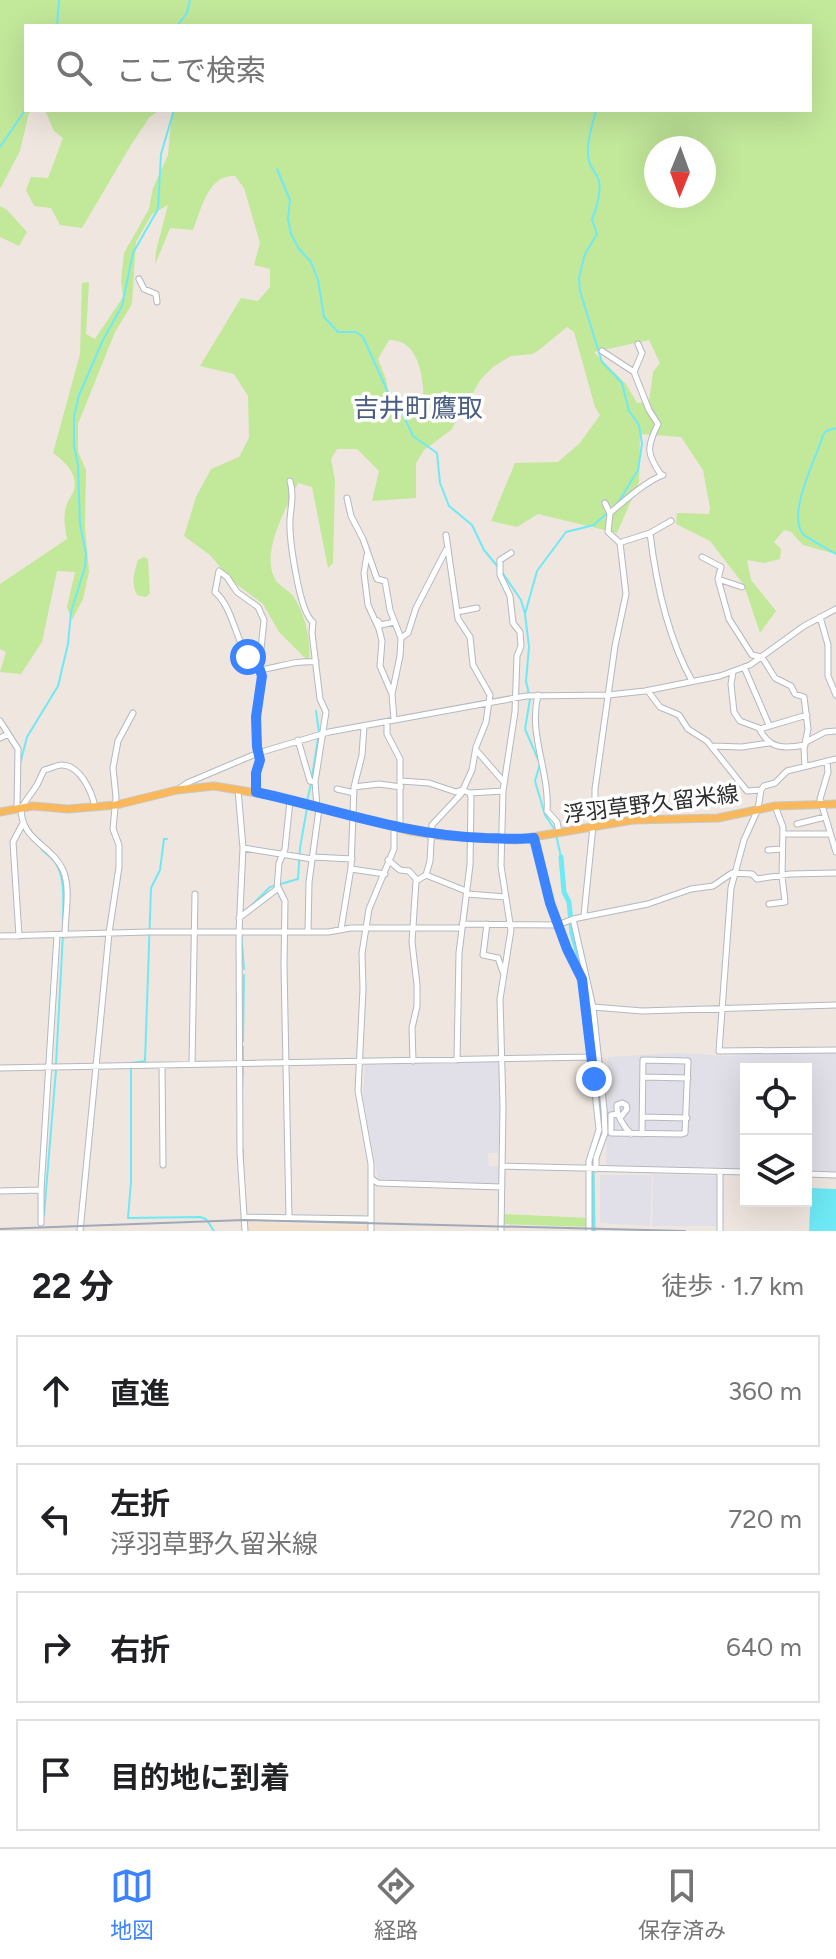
<!DOCTYPE html>
<html lang="ja">
<head>
<meta charset="utf-8">
<style>
	body { margin:0; font-family:Figtree,"Noto Sans JP",sans-serif; background:#f6f6f6; color:#202124 }
	.controls { position:absolute; right:24px; bottom:24px; display:grid; overflow:hidden; border-radius:0px; box-shadow:0 8px 32px #0002 }
	.controls button { width:72px; height:72px; display:grid; place-items:center; padding:0; border:0; border-bottom:2px solid #e0e0e0; background:#fff; color:#202124; font:40px sans-serif }
	.compass { position:absolute; left:644px; top:136px; width:72px; height:72px; border-radius:50%; background:#fff; box-shadow:0 8px 32px #0002; rotate:181deg }
	.stop { position:absolute; width:24px; height:24px; margin:-18px; border:6px solid #3c83ff; border-radius:50%; background:#fff }
	.stop.end { background:#3c83ff; border-color:#fff; box-shadow:0 2px 8px #0008 }
	.list { margin:0; padding:0; list-style:none }
	h2 { display:flex; justify-content:space-between; align-items:center; height:104px; margin:0; padding:0 32px; font-size:34px }
	h2 small { font-size:26px; font-weight:400; color:#757577 }
	.list li { display:grid; grid-template-columns:52px 1fr auto; gap:24px; align-items:center; box-sizing:border-box; height:112px; margin:0 16px 16px; padding:0 16px; border:2px solid #e0e0e0; border-radius:0px }
	.list b { display:block; font-size:30px; white-space:nowrap }
	.list p { margin:0; font-size:26px; white-space:nowrap; color:#757577 }
	.list em { font-size:26px; font-style:normal; color:#757577 }
	.icon { flex:none; width:44px; height:44px; fill:none; stroke:currentColor; stroke-width:2; stroke-linecap:round; stroke-linejoin:round }
	.map { position:relative; flex:none; width:836px; height:1231px; overflow:hidden }
	.search { position:absolute; background:#fff; box-shadow:0 8px 32px #0002; left:24px; right:24px; top:24px; height:88px; display:flex; align-items:center; gap:20px; box-sizing:border-box; padding:0 28px; border-radius:0px; color:#757577; font-size:30px }
	.sheet { height:616px; background:#fff }
	nav { display:flex; justify-content:space-around; align-items:center; box-sizing:border-box; height:112px; border-top:2px solid #e0e0e0; background:#fff; font-size:22px; color:#757577 }
	nav a { display:grid; justify-items:center; gap:4px }
	nav .on { color:#3c83ff }
	.map>svg:first-child { display:block }
	.industrial { fill:#e1e0e8 }
	.education { fill:#f1e0ce }
	.green { fill:#c2e89a; fill-rule:evenodd }
	.water { fill:#6ee9f5 }
	.lines { fill:none; stroke-linecap:round; stroke-linejoin:round }
	.stream { stroke:#6ee9f5; stroke-width:2 }
	.river { stroke:#6ee9f5; stroke-width:5 }
	.minor-casing { stroke:#b3b8c1; stroke-width:7 }
	.major-casing { stroke:#c8c8c8; stroke-width:9 }
	.minor { stroke:#fff; stroke-width:5 }
	.major { stroke:#f8b85b; stroke-width:7 }
	.rail { stroke:#a1a9b8; stroke-width:2 }
	.route { stroke:#3c83ff; stroke-width:10 }
	.labels { text-anchor:middle; dominant-baseline:central; stroke-width:7; stroke-linejoin:round; paint-order:stroke }
	.street-label { font-size:22px; fill:#2d2d2d; stroke:#fff }
	.quarter-label { font-size:26px; fill:#4a5e81; stroke:#fff }
</style>
</head>
<body>
<div class="map">
<svg width="836" height="1231" viewBox="0 0 836 1231">
	<rect width="100%" height="100%" fill="#efe6df"/>
	<path class="industrial" d="M781,1052L836,1053V1172L806,1171V1069H746V1169L714,1170L706,1166L702,1169L606,1167L608,1057L676,1053L730,1056Z
		M496,1062L500,1065L501,1104L498,1153H488L489,1166H499V1180L496,1184L378,1179L363,1097L365,1065Z
		M653,1174L716,1176V1226H652Z
		M600,1175H652L650,1226L600,1223Z"/>
	<path class="education" d="M247,1222L368,1226V1231H248Z"/>
	<path class="green" d="M0,0H836V554L803,545L791,532L784,530L774,542L781,549L780,559L764,563L747,560L751,580L776,611L760,633L744,585L710,541L676,524L677,513L709,514L710,508L703,470L681,437L640,434L639,482L617,533L538,514L517,527L491,521L515,463L558,462L580,443L600,415L595,407L574,332L567,327L539,350L532,354L511,356L493,367L481,379L451,430L424,450L416,463V498L372,501L379,471L357,449H337L331,459L335,480L333,563L328,568L312,487L298,483C287,507 260,552 275,579C279,586 288,590 293,596C306,615 311,641 309,662L279,632L263,604L232,581L210,555L184,536L196,497L211,469L239,457L249,438L248,396L234,374L200,366L241,298L258,301L270,287V269L254,265L260,243L244,188L235,176C208,174 201,210 193,230L170,228L155,265L156,251L168,205L152,214L136,242L132,304L115,332L78,424V452L86,470L85,527L89,572L83,599L72,620L67,607L75,572L57,571L42,642L21,674L0,672L6,652L0,649V584L67,539C65,528 63,518 66,507C67,501 72,496 74,490C78,473 65,462 53,453L80,354L82,283L89,282L86,334L95,339L123,297L121,281L124,253L149,209L153,188L168,155L172,110H810V26H26V110H37L29,113L20,151L0,189ZM656,148H704V196H656ZM389,340C421,338 425,385 423,409C413,418 401,419 391,410L386,379L378,359ZM649,340L660,363L653,372L649,402L637,403L626,384L594,352Z
		M45,110H159L149,118L131,145L82,228L60,225L51,208L34,206L26,190L31,177L48,178L63,138L54,131Z
		M0,206L7,210L27,232L19,246L0,237Z
		M144,557L148,559L150,593L146,597L137,595C131,585 134,571 138,560Z
		M502,1214L589,1218V1227L502,1224Z"/>
	<path class="water" d="M811,1188L836,1189V1231H809Z"/>
	<g class="lines">
		<path class="stream" d="M57,26L59,0
			M177,26L187,13L190,0
			M596,110C593,124 587,138 588,153C588,163 592,168 597,176C603,187 597,208 592,219L597,234L585,254L579,278L580,291L602,362L622,383L629,411L639,425L642,444L638,470L618,503
			M0,147L26,109
			M277,169L290,200L288,219L291,234L299,249L311,262L318,280L324,317L338,332H356L363,337L396,410L403,414L413,436L437,453L440,483L449,506L472,525L484,550L498,567
			M836,428L826,431L823,435C817,457 785,516 804,535C806,537 831,551 836,554
			M502,572L521,600L525,614L529,647L526,681L530,699L525,729L540,764L535,781L545,815L555,830L561,857
			M525,614L537,571L566,532L594,525L607,513
			M20,764L27,737L58,686L68,644L71,612L85,567L86,553L80,524L78,465L74,446V416L79,395L103,340L122,306L133,253L158,209L161,154L174,110
			M312,777L319,732L316,711
			M307,801L311,784
			M40,847C44,854 49,854 54,861C66,876 63,901 63,920
			M252,905L270,887L298,879L300,848L307,808
			M241,932L244,969
			M243,1041L244,975
			M243,1061V1047
			M131,1063L145,1061L151,888L160,870L164,839H167
			M56,1064L63,934
			M131,1068V1182L128,1218L200,1217L206,1219L214,1231
			M242,1092L243,1066
			M243,1150V1164
			M44,1215L56,1070"/>
		<path class="river" d="M561,857L564,892L569,902L572,933L583,972
			M588,994L602,1131L592,1162L593,1231"/>
		<g class="minor-casing">
			<path id="minor" d="M139,279L144,289L156,294L157,302
				M602,351L634,372L649,410L658,424C646,448 647,454 661,475
				M634,372L642,353L638,344
				M290,481C294,494 291,506 290,519C289,538 299,612 313,622L312,633L320,699L326,712L315,782L317,807
				M347,498L351,516L363,539L377,579L385,581L390,610L401,638L400,656L392,694L394,720
				M610,513C625,500 645,482 663,475
				M650,533C656,584 667,636 692,681
				M622,542L650,533L671,521
				M367,555L364,573L368,605L379,629L382,641L380,666L392,694
				M702,557L721,567L718,579L742,587
				M718,579L729,619L752,655L762,657L775,678L791,686L795,694L804,697L808,729L804,749L805,766
				M457,612L477,608
				M820,617L828,645V676L836,695
				M378,621L381,625L394,622
				M401,638L408,633L416,608L446,550
				M744,667L769,725
				M733,672L731,684L734,712L740,721L759,728C769,749 783,749 805,745
				M648,691L660,707L679,715L688,729L707,741L747,791L761,790L764,786L775,783L787,771L836,759
				M538,695C528,735 550,772 547,811L557,822L559,832
				M0,721L18,749L17,809
				M387,722V734L400,759V829
				M760,729L807,715
				M0,738L8,734
				M298,740L310,781L315,782
				M806,742L825,732L836,731
				M712,746L742,747L769,743
				M476,750L503,781
				M827,761L828,772L820,799L836,852
				M401,781L429,783L456,792L462,790L470,793L471,798L470,865L459,953L457,1060
				M354,787L379,784L401,787
				M337,789L354,793
				M177,790L187,783L258,753L329,732L526,696L608,695L645,691L720,676L750,665L804,626L836,609
				M238,790L243,848L239,932L240,1153L245,1231
				M761,790L758,809L744,840L731,888L719,1051L836,1050
				M256,792V773L260,760L257,747L256,717L262,682L260,659L264,620L258,607L237,592L227,577L219,571L215,592C235,609 235,647 257,668L260,670C279,667 297,660 316,662
				M470,793L503,791
				M797,824L825,817
				M595,826V789L615,646L626,594L620,543L608,532L610,514L605,503
				M783,834H830
				M534,838L550,903L567,949L576,964L585,995L599,1130L589,1161V1231
				M243,848L312,859
				M768,850L782,849
				M313,857L352,859
				M388,860L400,870L409,871L417,880
				M351,869L385,874
				M426,875L466,891
				M278,887L285,901L284,966L289,1217
				M467,894L506,897
				M769,904L785,902L782,876L783,827L775,806
				M584,915L593,826
				M239,918L277,889L279,863L285,849L290,801
				M462,924L558,925L573,919
				M487,924L483,955L498,958L503,972
				M341,929L351,868L354,787L362,755L364,727
				M308,932L309,882L319,809
				M65,935C65,915 71,888 63,870C51,844 21,841 21,808L37,785L44,770C51,769 55,765 62,765C80,765 92,792 95,807
				M0,936L149,932H328L351,928H461
				M19,936L13,842L22,825
				M593,1007L642,1011L836,1005
				M413,1061L412,1028L417,1006V985L412,942L416,881L426,875L430,861L432,825L461,794L472,770L476,747L486,722L490,695L473,665L470,637L458,619L446,535
				M192,1064L195,894
				M162,1065L163,1165
				M0,1068L591,1057
				M643,1077L688,1078
				M618,1114L611,1115V1133L682,1134L685,1133L688,1061L643,1060L642,1134
				M642,1117L687,1118
				M620,1118L627,1109L626,1105L622,1103L617,1105C616,1115 624,1127 631,1134
				M502,1166L746,1172
				M596,1169V1158L605,1133L604,1109L593,1007L573,919L648,904L691,889L713,886L732,873L752,874L757,879L790,874L836,873
				M720,1172V1231
				M806,1174L836,1175
				M372,1179L378,1183L502,1187
				M0,1191L41,1190
				M244,1217L370,1219
				M41,1223V1190L57,935
				M371,1230V1164L358,1091L363,989L362,953L369,909L394,849V828
				M80,1231L109,933L119,867V845L113,829L116,797L113,768L118,741L133,713
				M501,1231L503,1107L500,999L511,930L501,866L503,791L515,712L517,656L521,646L520,632L513,623L510,596L500,575V560L511,553"/>
		</g>
		<g class="major-casing">
			<path id="major" d="M0,812L33,806L68,809L116,805L177,790L214,786L269,795L410,831L442,836L515,840L633,820L718,818L775,806L836,804"/>
		</g>
		<use href="#minor" class="minor"/>
		<use href="#major" class="major"/>
		<path class="rail" d="M0,1229L244,1220L685,1231"/>
	</g>
	<g class="lines">
		<path class="route" d="M248,657L260,670L262,676L256,717L257,747L260,760L256,773V792C334,809 403,835 485,838C501,838 517,840 534,838L550,903L567,949L582,979L594,1079"/>
	</g>
	<g class="labels">
		<g class="street-label">
			<text transform="translate(651 804) rotate(-7)">浮羽草野久留米線</text>
		</g>
		<g class="quarter-label">
			<text x="418" y="408">吉井町鷹取</text>
		</g>
	</g>
</svg>
<div class="controls">
<button><svg class="icon" aria-label="locate" viewBox="0 0 24 24"><circle cx="12" cy="12" r="6"/><path d="M12 2v4M12 18v4M2 12h4M18 12h4"/></svg></button>
<button><svg class="icon" aria-label="layers" viewBox="0 0 24 24"><path d="M12 4l9 5-9 5-9-5zM3 14l9 5 9-5"/></svg></button>
</div>
<svg class="compass" viewBox="-18 -18 36 36"><path d="M0-13l5 13h-10z" fill="#e53935"/><path d="M0 13l5-13h-10z" fill="#757577"/></svg>
<div class="stop" style="left:248px;top:657px"></div>
<div class="stop end" style="left:594px;top:1079px"></div>
<div class="search"><svg class="icon" aria-label="search" viewBox="0 0 24 24"><circle cx="10" cy="10" r="6"/><path d="M15 15l6 6"/></svg>ここで検索</div>
</div>
<section class="sheet">
<h2>22 分<small>徒歩 · 1.7 km</small></h2>
<ul class="list">
<li><svg class="icon" aria-label="ahead" viewBox="0 0 24 24"><path d="M12 20V5M6 11l6-6 6 6"/></svg><div><b>直進</b></div><em>360 m</em></li>
<li><svg class="icon" aria-label="left" viewBox="0 0 24 24"><path d="M17 20v-9H6M10 6l-5 5 5 5"/></svg><div><b>左折</b><p>浮羽草野久留米線</p></div><em>720 m</em></li>
<li><svg class="icon" aria-label="right" viewBox="0 0 24 24"><path d="M7 20v-9h11M14 6l5 5-5 5"/></svg><div><b>右折</b></div><em>640 m</em></li>
<li><svg class="icon" aria-label="arrive" viewBox="0 0 24 24"><path d="M6 21V4h12l-3 4 3 4H6"/></svg><div><b>目的地に到着</b></div></li>
</ul>
</section>
<nav>
<a class="on"><svg class="icon" aria-label="map" viewBox="0 0 24 24"><path d="M3 6l6-2 6 2 6-2v14l-6 2-6-2-6 2zM9 4v14M15 6v14"/></svg>地図</a>
<a><svg class="icon" aria-label="directions" viewBox="0 0 24 24"><path d="M12 3l9 9-9 9-9-9zM9 14v-3h6M13 9l2 2-2 2"/></svg>経路</a>
<a><svg class="icon" aria-label="saved" viewBox="0 0 24 24"><path d="M7 4h10v16l-5-4-5 4z"/></svg>保存済み</a>
</nav>
</body>
</html>
